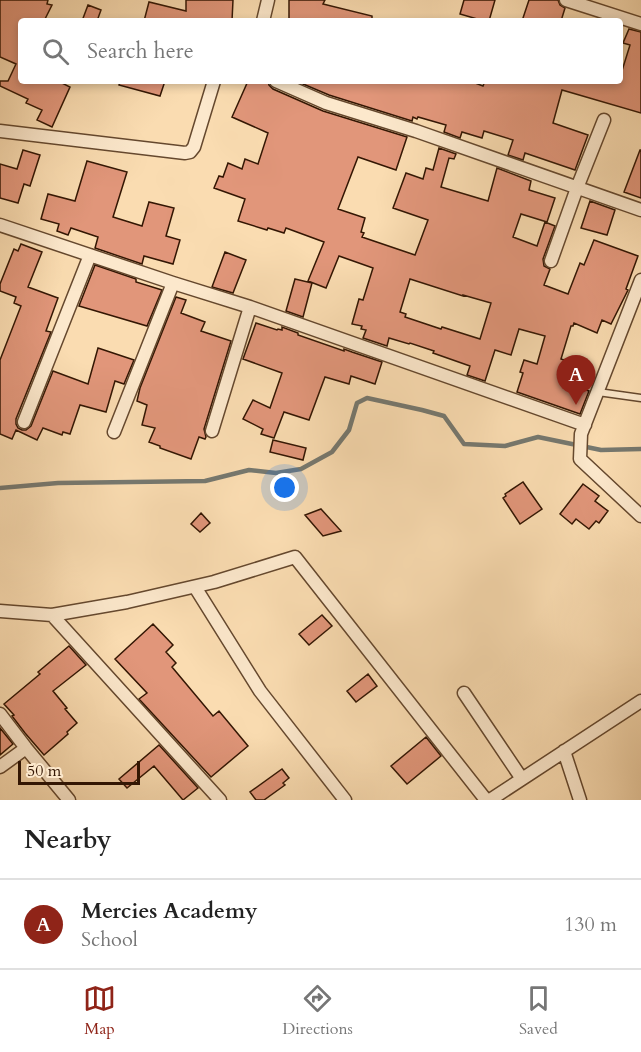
<!DOCTYPE html>
<html lang="en">
<head>
<meta charset="utf-8">
<style>
	body { margin:0; font-family:Cardo,serif; background:#f6f6f6; color:#222 }
	.scale { position:absolute; left:18px; bottom:15px; width:122px; box-sizing:border-box; padding-left:6px; border:3px solid #331603; border-top:0; font-size:16px; line-height:21px; white-space:nowrap; color:#331603; -webkit-text-stroke:4px #fce8cc; paint-order:stroke }
	.you { position:absolute; left:285px; top:488px; width:21px; height:21px; margin:-15px; border:4px solid #fff; border-radius:50%; background:#1a73e8; box-shadow:0 0 0 9px #1a73e833 }
	.badge { display:grid; place-items:center; width:39px; height:39px; border-radius:50%; background:#8f2418; color:#fff; font-size:20px; font-weight:700 }
	.pin { position:absolute; translate:-50% -50px; filter:drop-shadow(0 2px 3px #0008) }
	.pin::after { content:''; position:absolute; top:32px; width:21px; height:18px; background:inherit; clip-path:polygon(0 0,100% 0,50% 100%) }
	.list { margin:0; padding:0; list-style:none }
	h2 { display:flex; justify-content:space-between; align-items:center; height:78px; margin:0; padding:0 24px; font-size:26px }
	h2 small { font-size:20px; font-weight:400; color:#767676 }
	.list li { display:grid; grid-template-columns:39px 1fr auto; gap:18px; align-items:center; box-sizing:border-box; height:90px; padding:0 24px; border-top:2px solid #e0e0e0 }
	.list b { display:block; font-size:22px; white-space:nowrap }
	.list p { margin:0; font-size:20px; white-space:nowrap; color:#767676 }
	.list em { font-size:20px; font-style:normal; color:#767676 }
	.icon { flex:none; width:33px; height:33px; fill:none; stroke:currentColor; stroke-width:2; stroke-linecap:round; stroke-linejoin:round }
	.map { position:relative; flex:none; width:641px; height:800px; overflow:hidden }
	.search { position:absolute; background:#fff; box-shadow:0 3px 9px #0003; left:18px; right:18px; top:18px; height:66px; display:flex; align-items:center; gap:15px; box-sizing:border-box; padding:0 21px; border-radius:6px; color:#767676; font-size:22px }
	.sheet { height:168px; background:#fff }
	nav { display:flex; justify-content:space-around; align-items:center; box-sizing:border-box; height:84px; border-top:2px solid #e0e0e0; background:#fff; font-size:16px; color:#767676 }
	nav a { display:grid; justify-items:center; gap:3px }
	nav .on { color:#8f2418 }
	.map>svg:first-child { display:block }
	.lines { fill:none; stroke-linecap:round; stroke-linejoin:round }
	.stream { stroke:#76786f; stroke-width:4.5 }
	.building { fill:#e1967a; stroke:#331603; stroke-width:1.5; fill-rule:evenodd }
	.lane-casing { stroke:#65482e; stroke-width:9 }
	.street-casing { stroke:#65482e; stroke-width:15 }
	.lane { stroke:#fce8cc; stroke-width:6 }
	.street { stroke:#fce8cc; stroke-width:12 }
</style>
</head>
<body>
<div class="map">
<svg width="641" height="800" viewBox="0 0 641 800">
	<rect width="100%" height="100%" fill="#fadcb1"/>
	<filter id="stains"><feTurbulence type="fractalNoise" baseFrequency=".00333" numOctaves="4"/><feColorMatrix values="0 0 0 0 .2 0 0 0 0 .09 0 0 0 0 .02 0 0 0 .5 -.17"/></filter>
	<radialGradient id="worn" r=".72"><stop offset=".6" stop-color="#630" stop-opacity="0"/><stop offset="1" stop-color="#630" stop-opacity=".3"/></radialGradient>
	<g class="lines">
		<path class="stream" d="M0,488L58,483L205,481L249,470L276,473L301,469L332,452L349,430L357,403L367,398L422,410L444,416L464,444L505,446L538,437L601,450L641,449"/>
	</g>
	<path class="building" d="M0,0H48L47,4L52,5L44,21H21V81H58L70,87L52,127L37,120L42,110L26,103L28,99L0,86V81H8L16,64L0,57Z
		M186,0H233L232,21H144L149,2L186,11Z
		M289,0H325L323,4L372,16V21H289Z
		M464,0H495L489,21H484L460,14Z
		M529,0H558L560,5L565,8L561,21H522Z
		M88,5L101,10L97,21H82Z
		M629,29L641,32V113L562,90L553,123L588,135L575,170L525,153L523,160L508,155L513,140L484,131L482,138L462,132L460,138L444,132L446,125L418,117L417,119L413,117L412,121L329,95L296,81H470L483,86L485,81H620V77L630,45L623,43Z
		M120,81H165L160,96L119,85Z
		M248,81H268L269,85L273,89L323,111L407,137L396,170L358,157L338,209L365,218L361,232L364,233L362,237L415,255L428,220L393,208L406,173L423,179L426,168L433,170L439,148L456,154L454,159L449,158L441,187L488,201L497,168L531,181L529,190L555,198L547,222L521,214L513,237L537,246L545,222L555,226L543,259L544,266L550,269L544,285L568,294L580,263L584,265L594,240L638,256L626,289L628,290L611,324L602,320L597,333L574,323L573,326H571L561,359L570,362L564,382L589,391L580,414L517,392L523,373L520,372L524,360L537,364L545,336L519,329L511,355L495,350L485,381L467,375L470,366L433,353L434,351L410,343L409,344L389,338L387,346L363,338L366,330L361,329L362,326L352,324L359,299L363,300L373,268L339,256L326,288L308,281L324,242L286,228L284,233L268,228L267,230L238,221L245,199L214,188L219,176L223,177L228,163L242,169L245,159L258,164L268,133L232,117ZM410,279L463,296V295L491,303L480,339L442,327L441,329L405,317L406,314L400,312Z
		M23,150L40,155L30,186L24,184L18,203L0,198V164L17,169Z
		M640,150H641V198L624,192Z
		M87,161L127,172L113,217L142,226L149,202L174,208L166,236L180,240L173,264L144,256L142,264L95,248L98,237L71,228L68,235L57,231L59,224L41,219L48,194L75,201Z
		M590,201L615,210L607,235L581,228Z
		M21,244L42,252L28,287L58,298L46,331L51,332L16,419V424L18,428L22,430H26L31,426L53,371L88,384L98,348L134,360L124,384L115,381L106,412L80,405L70,434L63,432L62,435L43,428L37,440L16,430L12,439L0,434V360L21,306L14,303L16,297L0,291V284L14,249L18,251Z
		M225,252L246,260L233,293L212,287Z
		M95,265L136,279V282L162,290L147,326L79,306Z
		M295,279L312,283L303,317L286,311Z
		M176,297L186,300L181,313L205,322L201,331L231,341L204,429L206,437L205,439L199,437L191,459L160,448V446L149,442L155,428L142,425L147,405L137,401L140,388Z
		M256,323L277,330L278,329L282,330V327L298,333V335L344,351V349L352,352L382,362L375,384L351,376L349,384L325,377L309,420L284,412L274,438L261,434L263,429L243,419L253,400L270,408L282,373L243,359Z
		M273,440L306,448L303,460L270,452Z
		M523,482L542,509L520,524L503,498L506,496L505,494Z
		M583,484L599,496L595,501L608,511L599,523L596,521L589,529L576,519L572,524L560,514Z
		M321,509L341,531L323,536L305,515Z
		M201,513L210,523L200,532L191,524Z
		M322,615L332,626L309,645L299,634Z
		M153,624L173,645L166,652L176,663L172,667L213,716L219,711L248,746L211,777L139,699L147,693L115,659Z
		M69,646L86,665L53,691L67,708L65,709L77,723L67,732L68,734L44,755L25,733L12,716L14,715L4,704L40,674L38,672Z
		M368,674L377,686L356,702L347,691Z
		M0,728L13,744L0,755Z
		M426,737L441,756L407,784L391,766Z
		M159,745L198,788L183,800L154,766L127,788L119,779Z
		M282,769L289,778L283,783L285,785L264,800H256L250,792Z"/>
	<g class="lines">
		<g class="lane-casing">
			<path id="lane" d="M598,392L641,398"/>
		</g>
		<g class="street-casing">
			<path id="street" d="M566,0L641,24
				M263,21L268,0
				M276,81L326,103L416,131L641,210
				M0,131L185,153L190,152L194,147L214,81
				M0,225L173,283L250,307L585,425
				M551,261L577,188L604,120
				M641,280L581,434L580,459L641,516
				M24,422L90,255
				M212,431L250,307
				M114,432L173,283
				M195,587L260,691L345,800
				M0,611L52,615L127,602L214,582L295,557L486,800
				M52,615L220,800
				M464,693L522,779
				M0,714L26,748L69,800
				M564,751L580,800
				M0,767L26,748
				M490,800L641,701"/>
		</g>
		<use href="#lane" class="lane"/>
		<use href="#street" class="street"/>
	</g>
	<rect width="100%" height="100%" filter="url(#stains)"/>
	<rect width="100%" height="100%" fill="url(#worn)"/>
</svg>
<div class="scale">50 m</div>
<div class="you"></div>
<div class="pin badge" style="left:576px;top:405px">A</div>
<div class="search"><svg class="icon" aria-label="search" viewBox="0 0 24 24"><circle cx="10" cy="10" r="6"/><path d="M15 15l6 6"/></svg>Search here</div>
</div>
<section class="sheet">
<h2>Nearby<small></small></h2>
<ul class="list">
<li><span class="badge">A</span><div><b>Mercies Academy</b><p>School</p></div><em>130 m</em></li>
</ul>
</section>
<nav>
<a class="on"><svg class="icon" aria-label="map" viewBox="0 0 24 24"><path d="M3 6l6-2 6 2 6-2v14l-6 2-6-2-6 2zM9 4v14M15 6v14"/></svg>Map</a>
<a><svg class="icon" aria-label="directions" viewBox="0 0 24 24"><path d="M12 3l9 9-9 9-9-9zM9 14v-3h6M13 9l2 2-2 2"/></svg>Directions</a>
<a><svg class="icon" aria-label="saved" viewBox="0 0 24 24"><path d="M7 4h10v16l-5-4-5 4z"/></svg>Saved</a>
</nav>
</body>
</html>
